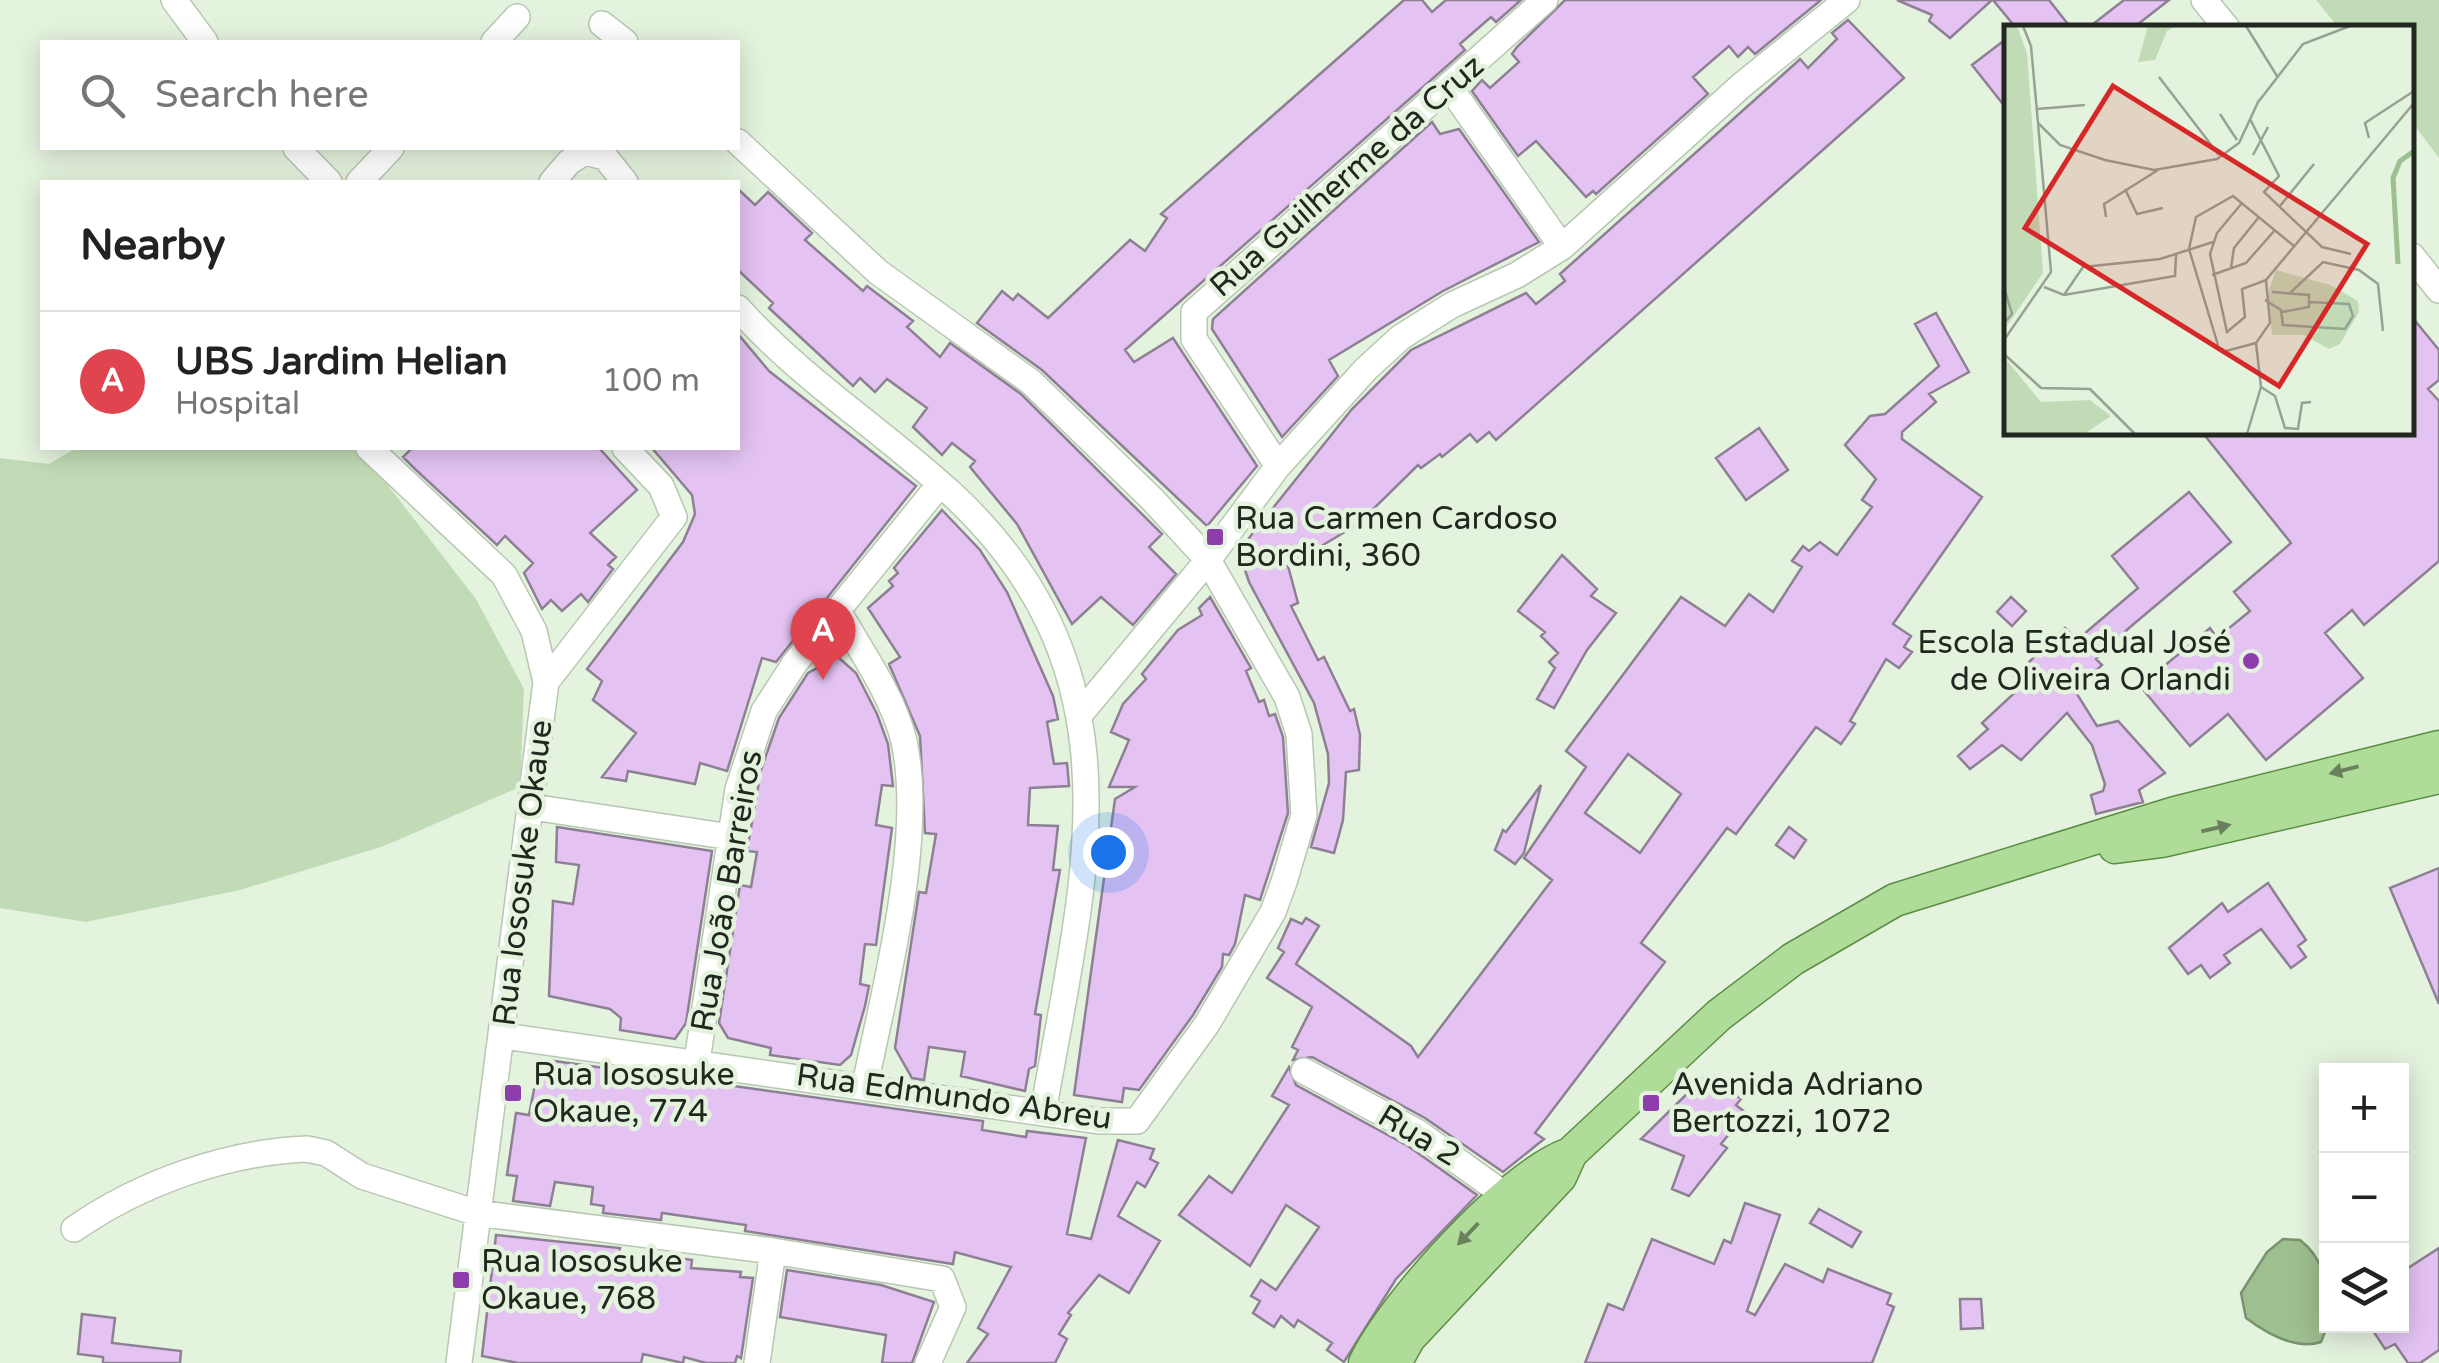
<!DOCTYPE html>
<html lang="en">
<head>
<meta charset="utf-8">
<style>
	body { margin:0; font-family:"Varela Round",sans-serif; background:#f6f6f6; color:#222 }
	.controls { position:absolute; right:30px; bottom:30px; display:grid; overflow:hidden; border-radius:0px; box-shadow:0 5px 25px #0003 }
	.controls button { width:90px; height:90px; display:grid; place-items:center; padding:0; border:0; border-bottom:2px solid #e0e0e0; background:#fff; color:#222; font:50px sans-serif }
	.you { position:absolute; left:1108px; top:852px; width:35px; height:35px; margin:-25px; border:8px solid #fff; border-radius:50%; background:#1a73e8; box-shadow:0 0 0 15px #1a73e833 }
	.badge { display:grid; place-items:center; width:65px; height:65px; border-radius:50%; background:#8e3dac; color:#fff; font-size:32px; font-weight:700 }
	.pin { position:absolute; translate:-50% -82px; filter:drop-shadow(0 2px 5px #0008) }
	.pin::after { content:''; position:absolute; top:52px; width:35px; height:30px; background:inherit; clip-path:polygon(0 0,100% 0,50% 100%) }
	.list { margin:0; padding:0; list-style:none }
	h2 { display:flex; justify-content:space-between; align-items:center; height:130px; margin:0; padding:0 40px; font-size:42px }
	h2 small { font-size:32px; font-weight:400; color:#767676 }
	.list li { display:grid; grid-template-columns:65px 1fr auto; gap:30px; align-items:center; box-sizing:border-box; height:140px; padding:0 40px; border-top:2px solid #e0e0e0 }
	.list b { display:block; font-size:38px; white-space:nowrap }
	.list p { margin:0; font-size:32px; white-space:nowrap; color:#767676 }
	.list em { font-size:32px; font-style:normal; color:#767676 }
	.icon { flex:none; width:55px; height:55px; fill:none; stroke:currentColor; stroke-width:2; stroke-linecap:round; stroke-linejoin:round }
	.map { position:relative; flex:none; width:2439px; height:1363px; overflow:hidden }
	.search { position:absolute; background:#fff; box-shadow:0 5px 25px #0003; left:40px; top:40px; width:700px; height:110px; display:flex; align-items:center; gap:25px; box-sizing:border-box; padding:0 35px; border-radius:0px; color:#767676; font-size:38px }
	.panel { position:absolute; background:#fff; box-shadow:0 5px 25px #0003; left:40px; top:180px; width:700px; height:270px; border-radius:0px }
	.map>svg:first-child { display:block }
	.green { fill:#c1dbb6 }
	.water { fill:#9ebf90; stroke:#79926e; stroke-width:2.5 }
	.building { fill:#e4c3f3; stroke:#8e8094; stroke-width:2.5; fill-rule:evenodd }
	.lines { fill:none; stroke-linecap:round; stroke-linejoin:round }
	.minor-casing { stroke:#b8c7b2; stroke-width:28 }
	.major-casing { stroke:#5c8d44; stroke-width:35 }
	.minor { stroke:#fff; stroke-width:25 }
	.major { stroke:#b0dc9a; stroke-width:32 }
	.oneway { fill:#69825d }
	.poi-dot { fill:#8e3dac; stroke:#e4f3de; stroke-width:4 }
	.labels { text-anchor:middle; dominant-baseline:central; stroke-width:9; stroke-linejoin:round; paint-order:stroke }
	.street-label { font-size:32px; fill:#222820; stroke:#e4f3de }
	.poi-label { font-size:32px; fill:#222820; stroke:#e4f3de; text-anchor:start }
	.inset-river { fill:none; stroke:#9ebf90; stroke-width:5 }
	.inset-road { fill:none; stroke:#96a292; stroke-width:2.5 }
	.view { fill:#d62828; fill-opacity:0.15; stroke:#d62828; stroke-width:5 }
	.inset-edge { fill:none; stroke:#222820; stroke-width:5 }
</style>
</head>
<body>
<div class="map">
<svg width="2439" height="1363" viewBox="0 0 2439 1363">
	<rect width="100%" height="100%" fill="#e4f3de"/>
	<path class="green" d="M2316,0H2439V158L2412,122V28L2338,27Z
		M76,448H359L476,599L524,689L520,787L384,846L240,890L86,922L0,908V458L49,464Z"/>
	<path class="water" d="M2283,1239L2300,1240C2329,1262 2336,1309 2321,1342C2296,1350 2266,1333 2246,1318L2241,1293L2267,1252Z"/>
	<path class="building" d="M1404,0H1422L1432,12L1446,0H1521L1496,22L1491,17L1460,44L1465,50L1125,350L1134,362L1173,338L1257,466L1207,526L1042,370L977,323L1002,291L1013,300L1018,294L1048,318L1130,240L1145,251L1167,218L1161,214Z
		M1565,0H1821L1755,54L1748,47L1738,57L1729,46L1693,77L1708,94L1596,194L1593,191L1586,197L1536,141L1518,156L1472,91L1482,80L1490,88L1519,62L1512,54L1517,47Z
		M1897,0H1992L1950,38L1929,21L1932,15Z
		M1993,0H2049L2071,28H2016Z
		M2124,0H2169L2133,28H2088Z
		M1848,20L1904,78L1496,440L1489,432L1477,442L1470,434L1442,457L1440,454L1421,468L1418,465L1358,524L1288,566L1298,603L1291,606L1318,660L1324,657L1350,711L1354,709L1360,735L1359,770L1346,772L1343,820L1334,853L1311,847L1329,783L1328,754L1314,703L1249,582L1240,555L1254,546L1249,538L1352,409L1411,350L1526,293L1536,304L1565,281L1560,274L1797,62L1800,59L1808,68L1837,39L1832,33Z
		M2006,39V108L1972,65Z
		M1432,122L1440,134L1459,129L1539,242L1443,291L1329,360L1338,376L1282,437L1212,329L1213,319Z
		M738,189L755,205L768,192L812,233L805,240L863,291L867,286L913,321L907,327L940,357L950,343L1021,394L1162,534L1149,547L1176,574L1133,625L1101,597L1072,624L1017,524L970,467L975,461L952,443L942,455L913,427L927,408L887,379L875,392L860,378L853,386L769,308L773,303L738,270Z
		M1936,313L1969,372L1929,394L1936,402L1902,432V439L1982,497L1893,624L1911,636L1904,647L1912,652L1899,668L1886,659L1850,721L1855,724L1841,744L1816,727L1736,834L1727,828L1641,943L1665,962L1535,1133L1544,1139L1503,1172L1425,1118L1312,1057L1293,1060L1298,1050L1292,1047L1312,1007L1267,978L1284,952L1278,948L1291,919L1302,924L1306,918L1319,926L1296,964L1411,1046L1418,1057L1552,880L1524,858L1586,767L1566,751L1681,597L1725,626L1749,594L1773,612L1802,567L1792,561L1803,546L1809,551L1820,542L1837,555L1872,507L1862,500L1876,479L1845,445L1870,416L1885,414L1939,366L1915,324ZM1628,754L1681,794L1640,853L1585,813Z
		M2412,317L2439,350V380L2428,389L2439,401V561L2364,625L2352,610L2325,633L2363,678L2266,760L2228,714L2190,746L2140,686L2210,628L2217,638L2250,611L2234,592L2291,543L2202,432H2412Z
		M738,334L769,371L916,486L776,662L762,658L727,771L700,763L695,784L628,771L626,781L602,777L636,733L593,700L602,681L587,669L683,542L695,514L692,495L652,448H738Z
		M1759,428L1788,470L1746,500L1716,458Z
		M412,448H599L637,490L590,533L616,557L608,565L613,569L588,602L581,594L562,611L551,600L542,609L524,573L533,563L505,536L497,545L414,468L403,457Z
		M2189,492L2231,542L2129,628L2096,659L2102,665L2075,691L2097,726L2118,721L2165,773L2139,790L2143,802L2096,814L2091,795L2103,791L2105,784L2092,745L2067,713L2021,760L2002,745L1970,769L1958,756L1988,729L1982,723L2023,685L2014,676L2065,628L2077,640L2138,588L2112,556Z
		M942,510L980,550L1007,592L1053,696L1058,719L1047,722L1054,764L1067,763L1069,786L1030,788L1028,825L1058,826L1053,870H1060L1035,1014L1041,1015L1035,1066L1029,1069L1025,1091L961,1076L965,1052L929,1047L924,1080L912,1078L895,1048L919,892L926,893L936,834L925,833L920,736L889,664L900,657L868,608L893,586L889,581L898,573L894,568Z
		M1562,555L1597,589L1591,596L1616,613L1587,650L1554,708L1537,699L1555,668L1549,662L1558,653L1541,636L1545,632L1518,611Z
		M1210,597L1251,668L1246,671L1259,702L1264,700L1269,716L1275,714L1283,737L1288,813L1260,900L1245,895L1235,944L1229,955L1223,954L1222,967L1193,1015L1139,1090L1124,1088L1122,1102L1074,1095L1115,799L1135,787H1109L1129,740L1111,732L1123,704L1146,679L1142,674L1178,630L1202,615L1199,608Z
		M2011,597L2026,611L2012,626L1997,612Z
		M838,657L856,673L877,714L888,744L893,786L882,785L876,825L892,828L876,945L865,944L860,984L869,986L865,1006L851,1055L840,1065L770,1055L771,1048L728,1038L719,1023L740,885L751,887L757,852L747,851L761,770L779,718L808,673Z
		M1541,785L1524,853L1515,864L1495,850L1503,830L1506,832Z
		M557,827L712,851L686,1023L675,1039L620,1030L621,1018L610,1009L549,996L553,901L573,904L579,865L556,862Z
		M1789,827L1806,840L1794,858L1776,845Z
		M2439,868V1004L2390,888Z
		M2268,883L2306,940L2298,946L2306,957L2291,968L2261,929L2224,955L2230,963L2210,978L2201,965L2188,974L2169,948L2222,903L2228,912Z
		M540,1059L983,1121L982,1130L1026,1137L1027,1131L1086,1138L1067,1234L1091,1239L1118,1140L1154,1149L1150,1159L1158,1163L1145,1187L1137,1182L1118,1216L1160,1241L1129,1293L1099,1275L1068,1313L1071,1315L1059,1334L1067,1339L1055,1363H967L988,1334L978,1328L1011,1267L955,1252L953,1264L745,1231L746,1225L662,1213L661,1220L603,1213L604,1206L591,1204L593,1187L555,1182L550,1206L513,1201L517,1176L507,1175L516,1113L529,1115Z
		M1289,1067L1296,1085L1408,1146L1477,1195L1396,1279L1344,1362L1327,1350L1332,1343L1298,1320L1294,1327L1281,1316L1274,1327L1253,1313L1260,1301L1251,1296L1261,1280L1276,1290L1319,1227L1286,1205L1250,1266L1179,1215L1209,1176L1232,1193L1289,1105L1272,1096Z
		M1702,1079L1716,1090L1722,1083L1741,1099L1736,1105L1746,1113L1721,1144L1727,1148L1689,1196L1672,1189L1684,1156L1641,1139Z
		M1745,1203L1780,1215L1747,1311L1755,1315L1785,1264L1823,1282L1828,1269L1891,1294L1887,1304L1894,1307L1872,1363H1585L1608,1304L1623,1310L1652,1239L1714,1264L1724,1240L1731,1243Z
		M1819,1209L1861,1232L1852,1247L1810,1223Z
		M496,1235L620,1248L618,1263L658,1268L659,1255L692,1260L691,1268L741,1272L740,1277L753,1278L741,1358L737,1356L735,1363H706L684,1357L683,1363L643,1354L641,1363H518L482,1356Z
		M2439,1248V1350L2420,1363H2408L2395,1344L2385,1349L2370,1326H2402V1272Z
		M787,1270L881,1285L934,1302L912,1363H882L886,1335L780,1317Z
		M1960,1299H1981L1983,1328L1961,1329Z
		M82,1314L115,1318L112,1343L181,1351L180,1363H103V1357L78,1354Z"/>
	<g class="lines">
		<g class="minor-casing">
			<path id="minor" d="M174,0L205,42
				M2204,0L2227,28
				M602,24L625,42
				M494,42L517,17
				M1449,86L1562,247
				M296,148L329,182
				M359,182L391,148
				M552,182L569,162L585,152L605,157L625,182
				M2412,256L2439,290
				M738,308C802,380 884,431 954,496C1148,678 1082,885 1043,1113
				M369,448L504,575L534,631L546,682L459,1363
				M1278,466L1194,339V312L1545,0
				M838,611C861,651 893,696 904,741C925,839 885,987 865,1085
				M546,682L674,517L661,486L625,448
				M1081,713L1208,560L1278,466L1366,369L1401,337L1452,305L1517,275L1562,247L1742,85L1847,0
				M532,807L731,837
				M504,1036L1099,1121H1137L1207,1024L1273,912L1284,882L1304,815L1299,734L1287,697L1208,560L1152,499L1031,382L878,272L738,142
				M697,1061L738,789L764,711L795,663L940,484
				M1304,1071L1417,1132L1519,1205
				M74,1229C140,1183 227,1152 307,1149L326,1153L362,1176L477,1213L773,1251L942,1279L953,1307L928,1363
				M757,1363L773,1251"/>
		</g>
		<g class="major-casing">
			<path id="major" d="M2115,847L2162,841L2439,777
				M1365,1363C1393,1304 1507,1178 1567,1155
				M1395,1363L1409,1338L1560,1177L1571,1153L1719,1015L1793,959L1895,900L2175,813L2439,747"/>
		</g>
		<use href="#minor" class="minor"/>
		<use href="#major" class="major"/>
	</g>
	<defs><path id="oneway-solid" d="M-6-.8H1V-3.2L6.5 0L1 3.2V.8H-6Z" transform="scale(2.5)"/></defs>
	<g class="oneway">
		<use href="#oneway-solid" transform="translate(2344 770) rotate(166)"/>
		<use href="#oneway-solid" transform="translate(2216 828) rotate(-13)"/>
		<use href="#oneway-solid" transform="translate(1468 1234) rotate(134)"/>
	</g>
	<g class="poi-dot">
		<rect x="1205" y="527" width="20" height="20" rx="5"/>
		<circle cx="2251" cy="661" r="10"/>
		<rect x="503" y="1083" width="20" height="20" rx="5"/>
		<rect x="1641" y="1093" width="20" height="20" rx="5"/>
		<rect x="451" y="1270" width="20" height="20" rx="5"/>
	</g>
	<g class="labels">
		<g class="street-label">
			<text transform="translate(1347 176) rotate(-41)">Rua Guilherme da Cruz</text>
			<text transform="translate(523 873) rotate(-83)">Rua Iososuke Okaue</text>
			<text transform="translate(727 891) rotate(-80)">Rua João Barreiros</text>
			<text transform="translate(954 1097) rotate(8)">Rua Edmundo Abreu</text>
			<text transform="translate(1419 1136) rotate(31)">Rua 2</text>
		</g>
		<g class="poi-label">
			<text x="1235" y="519">Rua Carmen Cardoso<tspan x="1235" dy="37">Bordini, 360</tspan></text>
			<text x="2231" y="643" text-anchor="end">Escola Estadual José<tspan x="2231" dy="37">de Oliveira Orlandi</tspan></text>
			<text x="533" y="1075">Rua Iososuke<tspan x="533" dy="37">Okaue, 774</tspan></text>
			<text x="1671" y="1085">Avenida Adriano<tspan x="1671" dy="37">Bertozzi, 1072</tspan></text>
			<text x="481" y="1262">Rua Iososuke<tspan x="481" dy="37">Okaue, 768</tspan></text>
		</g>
	</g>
	<g transform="translate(2004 25)">
		<rect width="410" height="410" fill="#e4f3de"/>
		<path d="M0,1H13L23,28L39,248L0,305ZM144,1H172L163,6L151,35L134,37ZM272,245L326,260L354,276L355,287L336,319L325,324L300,310H268L264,268ZM0,332L37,377L86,375L107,391L80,409H0Z" fill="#c1dbb6"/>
		<path class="inset-river" d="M394,239L389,153L396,136L410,126"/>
		<path class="inset-road" d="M19,1L27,21L34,98L56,120L101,135L150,145L213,134L235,118L255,75M242,1L273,51M155,52L215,130M255,76L299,19L346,1M33,84L81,80M216,89L233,115M246,94L275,151L260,167L318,222L347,229M365,113L361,98L410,66M249,130L264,102M121,164L133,189L159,183M238,178L213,208L206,229L223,307L241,292L238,264L262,255M276,181L310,139M102,192L100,179L154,145M227,243L230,223L255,192M208,250L242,238L271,205M0,262L8,289L0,298M40,262L60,270L171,251L172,230M268,267L305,270V282L278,287M286,268L319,237L355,245L374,259L379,306M60,270L79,242L156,234L209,217M261,275L277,285L279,300L341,304L349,291L345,279L306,277M0,315L47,247L34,98M214,320L185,224L192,192L229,171L290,221M222,326L252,318M0,329L37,363L86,364L131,409M257,362L271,371L281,403L294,404L298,378L307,377M243,409L257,362L252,318L266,298L262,255L410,78"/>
		<path class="view" d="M109,61L363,219L275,361L21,203Z"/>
		<rect width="410" height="410" class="inset-edge"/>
	</g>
</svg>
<div class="controls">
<button>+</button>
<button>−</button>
<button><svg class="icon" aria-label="layers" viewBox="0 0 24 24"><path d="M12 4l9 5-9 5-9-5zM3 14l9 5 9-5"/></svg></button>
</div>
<div class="you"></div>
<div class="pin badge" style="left:823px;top:680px;background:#e0444e">A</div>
<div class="search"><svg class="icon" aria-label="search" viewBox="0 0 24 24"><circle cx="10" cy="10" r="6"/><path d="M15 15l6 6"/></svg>Search here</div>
<section class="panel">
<h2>Nearby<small></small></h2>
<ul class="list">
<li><span class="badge" style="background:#e0444e">A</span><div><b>UBS Jardim Helian</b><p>Hospital</p></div><em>100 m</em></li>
</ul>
</section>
</div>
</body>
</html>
